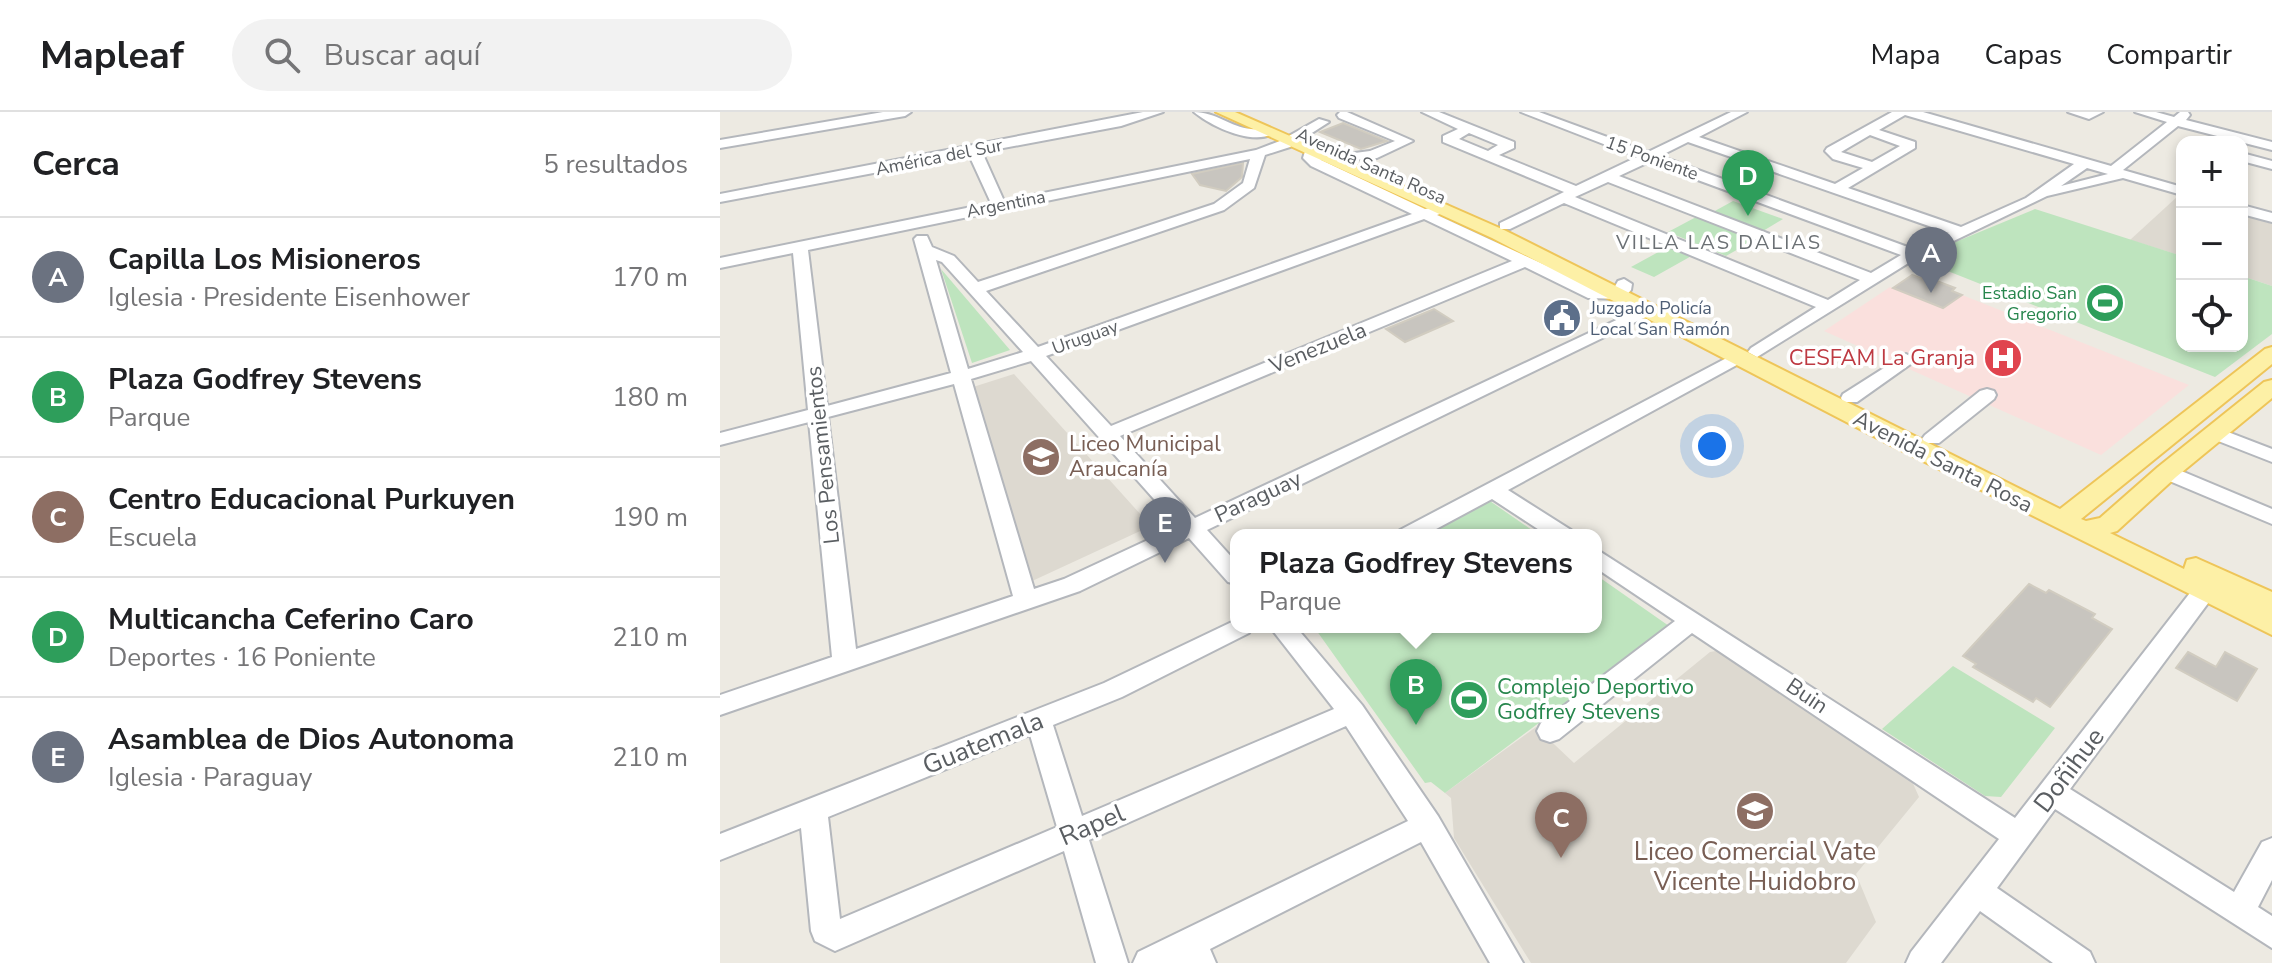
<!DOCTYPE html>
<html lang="es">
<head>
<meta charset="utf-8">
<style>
	body { margin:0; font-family:"Nunito Sans",sans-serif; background:#f2f2f2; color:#202124 }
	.controls { position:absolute; right:24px; top:24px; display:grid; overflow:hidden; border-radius:16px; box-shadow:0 4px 12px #0003 }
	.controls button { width:72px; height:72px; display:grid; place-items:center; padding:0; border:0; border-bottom:2px solid #e0e0e0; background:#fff; color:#202124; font:40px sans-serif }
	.you { position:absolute; left:992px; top:334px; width:28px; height:28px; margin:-20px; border:6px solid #fff; border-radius:50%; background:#1a73e8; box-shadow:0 0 0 12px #1a73e833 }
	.badge { display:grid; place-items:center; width:52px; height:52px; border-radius:50%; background:#db2777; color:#fff; font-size:26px; font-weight:700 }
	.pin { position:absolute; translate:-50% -66px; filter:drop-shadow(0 2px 4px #0008) }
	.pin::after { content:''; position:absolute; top:42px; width:28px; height:24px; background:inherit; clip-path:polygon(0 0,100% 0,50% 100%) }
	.popup { position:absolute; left:510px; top:417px; width:372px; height:104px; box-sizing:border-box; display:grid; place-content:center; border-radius:16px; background:#fff; filter:drop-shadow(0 2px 6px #0005); font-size:26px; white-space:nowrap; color:#757577 }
	.popup b { font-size:30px; color:#202124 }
	.popup::after { content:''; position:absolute; left:50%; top:100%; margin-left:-16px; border:16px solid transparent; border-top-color:#fff }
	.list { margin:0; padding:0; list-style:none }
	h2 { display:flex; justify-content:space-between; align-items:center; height:104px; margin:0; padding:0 32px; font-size:34px }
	h2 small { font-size:26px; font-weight:400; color:#757577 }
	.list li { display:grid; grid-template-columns:52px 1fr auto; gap:24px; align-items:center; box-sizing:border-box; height:120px; padding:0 32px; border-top:2px solid #e0e0e0 }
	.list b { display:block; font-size:30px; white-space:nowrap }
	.list p { margin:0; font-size:26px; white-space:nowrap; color:#757577 }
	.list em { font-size:26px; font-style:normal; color:#757577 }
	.icon { flex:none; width:44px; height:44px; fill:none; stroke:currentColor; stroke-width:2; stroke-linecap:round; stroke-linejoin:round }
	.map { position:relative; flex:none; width:1552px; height:851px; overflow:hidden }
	header { display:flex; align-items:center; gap:48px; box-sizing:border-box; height:112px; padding:0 40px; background:#fff; border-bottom:2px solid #e0e0e0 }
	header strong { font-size:38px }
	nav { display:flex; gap:44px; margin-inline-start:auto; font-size:28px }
	.search { width:560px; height:72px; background:#f2f2f2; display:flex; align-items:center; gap:20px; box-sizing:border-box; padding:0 28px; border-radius:44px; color:#757577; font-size:30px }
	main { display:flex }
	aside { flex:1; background:#fff }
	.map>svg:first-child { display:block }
	.education { fill:#ddd9d0 }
	.medical { fill:#fae0dd }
	.green { fill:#bee4be }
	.building { fill:#c8c5bf; stroke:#d1ccc0; stroke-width:2 }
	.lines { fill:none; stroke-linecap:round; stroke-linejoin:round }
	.minor-casing { stroke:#b4b7bc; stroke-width:4 }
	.major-casing { stroke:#eec559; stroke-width:4 }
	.minor { fill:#fff; fill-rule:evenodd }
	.major { fill:#fdf0a6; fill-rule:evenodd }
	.labels { text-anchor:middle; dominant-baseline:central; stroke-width:7; stroke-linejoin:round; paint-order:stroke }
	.far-street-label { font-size:18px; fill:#5a5e62; stroke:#fff }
	.far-leisure-label { font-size:18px; fill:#27864d; stroke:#fff; text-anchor:end }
	.far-service-label { font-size:18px; fill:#4e5e75; stroke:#fff; text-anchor:start }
	.far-neighbourhood-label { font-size:20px; letter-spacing:2px; fill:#6b7074; stroke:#fff }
	.street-label { font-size:22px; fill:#5a5e62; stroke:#fff }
	.health-label { font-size:22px; fill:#be3a42; stroke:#fff; text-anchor:end }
	.education-label { font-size:22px; fill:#785e54; stroke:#fff; text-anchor:start }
	.leisure-label { font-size:22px; fill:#27864d; stroke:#fff; text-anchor:start }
	.near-street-label { font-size:26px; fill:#5a5e62; stroke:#fff }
	.near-education-label { font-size:26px; fill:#785e54; stroke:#fff }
</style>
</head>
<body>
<header>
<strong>Mapleaf</strong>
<div class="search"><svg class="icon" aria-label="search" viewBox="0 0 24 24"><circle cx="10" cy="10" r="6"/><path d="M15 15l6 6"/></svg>Buscar aquí</div>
<nav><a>Mapa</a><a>Capas</a><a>Compartir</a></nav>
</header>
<main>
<aside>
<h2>Cerca<small>5 resultados</small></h2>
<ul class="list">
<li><span class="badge" style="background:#6b7280">A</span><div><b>Capilla Los Misioneros</b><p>Iglesia · Presidente Eisenhower</p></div><em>170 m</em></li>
<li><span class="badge" style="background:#2e9e5b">B</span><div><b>Plaza Godfrey Stevens</b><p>Parque</p></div><em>180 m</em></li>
<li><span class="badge" style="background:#8d6e63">C</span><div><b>Centro Educacional Purkuyen</b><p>Escuela</p></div><em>190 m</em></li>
<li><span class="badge" style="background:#2e9e5b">D</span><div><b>Multicancha Ceferino Caro</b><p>Deportes · 16 Poniente</p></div><em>210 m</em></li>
<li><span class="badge" style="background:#6b7280">E</span><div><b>Asamblea de Dios Autonoma</b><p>Iglesia · Paraguay</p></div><em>210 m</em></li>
</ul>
</aside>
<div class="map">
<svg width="1552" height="851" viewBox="0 0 1552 851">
	<rect width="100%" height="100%" fill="#edeae2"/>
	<path class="education" d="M1458,84L1462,85V144L1410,128Z
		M1522,103L1552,112V174L1522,164Z
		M294,262L431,414L310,470L253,275Z
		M1002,538L1191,667L1199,685L1136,762L1156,810L1126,851H811L734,726L731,686L725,681L816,615L854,651L990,540Z"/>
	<path class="medical" d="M1170,175L1223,196L1242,183L1469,273L1381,343L1104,219Z"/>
	<path class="green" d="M1013,89L1063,107L1043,119L993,100Z
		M1315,97L1462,144V234H1522V164L1552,174V222L1495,265L1200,148L1204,143Z
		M978,104L1036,127L1006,144L948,120Z
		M953,132L975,142L934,165L911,155Z
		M221,157L290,238L252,251Z
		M767,387L819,423H704Z
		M876,463L949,514L725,681L711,670L705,671L594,515H876Z
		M1233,554L1335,616L1281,685L1265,684L1162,617Z"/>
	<path class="building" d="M623,11L667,29L641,37L600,20Z
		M523,51L522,65L506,79L480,73L472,62Z
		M1192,163L1200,166L1204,164L1235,176L1232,179L1242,183L1223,196L1173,176Z
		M714,197L733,209L685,230L666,217Z
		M1309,472L1326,481L1329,478L1375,502L1372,506L1392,517L1330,595L1316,586L1313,590L1253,555L1256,552L1243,544Z
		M1468,540L1496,555L1505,540L1537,557L1517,589L1456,556Z"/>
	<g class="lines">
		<g class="minor-casing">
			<path id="minor" d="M163,0H191L185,4L0,36V28Z
				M423,0H443L401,14L262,40L284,89L536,38L560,29L599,7L609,10L570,35L545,43L534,76L504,98L266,179L318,235L692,102L591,54L583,46L586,36H596L601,48L705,97L727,93V99L717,103L877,177L893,178L898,169L904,167L912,172L911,178L903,187L868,186L805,155L400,324L475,406L924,195H936L938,199L487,418L516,450V472L508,470L469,426L360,479L0,603V583L112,545L89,310L0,333V321L88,298L73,141L0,156V146L271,91L249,43L0,90V82ZM530,47L523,71L494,92L258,170L234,144L212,135L207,124H197L194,127L231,261L107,294L88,138ZM704,107L792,149L391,314L326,244ZM216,148L222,150L303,240L248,257ZM311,249L458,414L344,467L314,477L251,267ZM234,272L293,484L136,537L108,305Z
				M474,0C496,0 510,15 531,17C541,18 548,14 556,20C535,35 492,15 474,0Z
				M620,0H627L693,29L657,46L627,48V42L650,39L675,29L619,6L617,3Z
				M702,0H719L794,30V36L779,43L856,74L917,45L801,0H819L928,40L1011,0H1027L979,25L1115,72L1143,56L1113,47L1105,39L1107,36L1172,0H1203L1391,54L1447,10L1415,0H1436L1454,5L1460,0H1468L1470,3L1466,8L1552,30V38L1458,14L1403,58L1462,75V83L1403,66L1327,84L1190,150L1037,245L1028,240L1031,236L1096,195L844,91L790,117H780V111L844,80L723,30V24L738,17ZM1185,3L1354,52L1306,86L1241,115L1128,76L1195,36V30L1159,18ZM749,21L778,33L768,39L739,27ZM1150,23L1180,34L1152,50L1121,40ZM968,30L1229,121L1193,137L940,44ZM929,50L1181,143L1151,161L899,64ZM1367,56L1388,62L1341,74ZM888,70L1140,168L1108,188L855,85Z
				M1348,0H1383L1369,7Z
				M1522,41L1552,49V57L1522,49Z
				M1522,93L1552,101V110L1522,102Z
				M1018,240L1027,245L1024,249L788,378L851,418L854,423H827L772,387L705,423H677L680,418Z
				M1186,242L1195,247L1192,251L1137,290H1123L1121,286L1123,282Z
				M1267,277L1274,279L1276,283L1274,287L1219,331H1205L1202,327L1205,323L1260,279Z
				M1495,315L1552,337V350L1488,325L1485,321L1488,317Z
				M1447,353L1552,397V412L1440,365L1437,360L1440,355Z
				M876,437L1295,706L1487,459H1503L1506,465L1503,471L1350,677L1514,780L1542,730L1552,726V768L1538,795L1552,804V836L1335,697L1277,776L1370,840L1375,851H1333L1260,799L1221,851H1186L1191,840L1279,727L972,521L839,627L830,630L821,627L817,619L821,611L955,509L876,456Z
				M516,508V515H533L529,521L402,585L333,613L362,704L614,597L550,515H576L642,593L718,704L803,851H770L701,730L490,837L496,851H413L418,840L688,709L626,614L369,728L408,851H376L344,739L115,839L95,829L91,819L81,716L0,748V722L384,571ZM310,623L337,715L120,807L108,705Z"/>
		</g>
		<g class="major-casing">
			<path id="major" d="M496,0H515L784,118L1340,397L1545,237L1552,235V252L1361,407L1366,409L1380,406L1438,355L1544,270L1552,268V286L1456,365L1397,419L1390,421L1464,457L1467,448L1476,446L1552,480V523L1165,330L772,126Z"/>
		</g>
		<use href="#minor" class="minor"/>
		<use href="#major" class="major"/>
	</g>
	<defs>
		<g id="stadium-disc" transform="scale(2)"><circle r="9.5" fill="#2e9e5b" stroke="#fff"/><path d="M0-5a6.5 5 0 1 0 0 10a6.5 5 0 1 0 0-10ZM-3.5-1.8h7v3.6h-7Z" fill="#fff"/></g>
		<g id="civic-disc" transform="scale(2)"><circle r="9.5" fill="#5c6f8a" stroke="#fff"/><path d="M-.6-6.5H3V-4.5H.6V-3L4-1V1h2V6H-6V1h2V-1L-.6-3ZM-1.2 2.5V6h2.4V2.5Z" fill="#fff"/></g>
		<g id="hospital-disc" transform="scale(2)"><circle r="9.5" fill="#e0444e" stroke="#fff"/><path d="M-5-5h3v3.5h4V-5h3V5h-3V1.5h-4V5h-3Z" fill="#fff"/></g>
		<g id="school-disc" transform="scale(2)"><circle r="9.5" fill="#8d6e63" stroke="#fff"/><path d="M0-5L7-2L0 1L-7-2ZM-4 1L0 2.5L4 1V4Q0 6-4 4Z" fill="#fff"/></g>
	</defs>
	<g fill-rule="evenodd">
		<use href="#stadium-disc" x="1385" y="191"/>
		<use href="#civic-disc" x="842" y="206"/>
		<use href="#hospital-disc" x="1283" y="246"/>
		<use href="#school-disc" x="321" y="345"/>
		<use href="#stadium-disc" x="749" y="588"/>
		<use href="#school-disc" x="1035" y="699"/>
	</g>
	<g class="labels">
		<g class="far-street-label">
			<text transform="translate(219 45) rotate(-11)">América del Sur</text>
			<text transform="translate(932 46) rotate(20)">15 Poniente</text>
			<text transform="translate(651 54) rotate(24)">Avenida Santa Rosa</text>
			<text transform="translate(286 92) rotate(-11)">Argentina</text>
			<text transform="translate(365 225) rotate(-20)">Uruguay</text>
		</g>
		<g class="far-leisure-label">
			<text x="1357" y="181">Estadio San<tspan x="1357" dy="21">Gregorio</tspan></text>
		</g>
		<g class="far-service-label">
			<text x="870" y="196">Juzgado Policía<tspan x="870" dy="21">Local San Ramón</tspan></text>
		</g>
		<g class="far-neighbourhood-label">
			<text x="999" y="130">VILLA LAS DALIAS</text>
		</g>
		<g class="street-label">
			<text transform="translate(598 236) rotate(-22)">Venezuela</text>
			<text transform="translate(103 343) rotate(-96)">Los Pensamientos</text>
			<text transform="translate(1223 350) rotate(27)">Avenida Santa Rosa</text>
			<text transform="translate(538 385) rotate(-25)">Paraguay</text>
			<text transform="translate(1087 584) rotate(34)">Buin</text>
		</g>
		<g class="health-label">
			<text x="1255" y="246">CESFAM La Granja</text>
		</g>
		<g class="education-label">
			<text x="349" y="332">Liceo Municipal<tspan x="349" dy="25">Araucanía</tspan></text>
		</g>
		<g class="leisure-label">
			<text x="777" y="575">Complejo Deportivo<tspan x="777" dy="25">Godfrey Stevens</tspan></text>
		</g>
		<g class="near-street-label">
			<text transform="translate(263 631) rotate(-22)">Guatemala</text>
			<text transform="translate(1349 658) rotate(-53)">Doñihue</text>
			<text transform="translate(372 713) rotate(-23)">Rapel</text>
		</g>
		<g class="near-education-label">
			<text x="1035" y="739">Liceo Comercial Vate<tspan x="1035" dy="30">Vicente Huidobro</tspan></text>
		</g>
	</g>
</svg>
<div class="controls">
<button>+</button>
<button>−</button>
<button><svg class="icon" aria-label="locate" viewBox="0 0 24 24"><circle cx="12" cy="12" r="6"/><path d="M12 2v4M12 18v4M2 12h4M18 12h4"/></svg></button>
</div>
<div class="you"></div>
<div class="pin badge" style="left:1211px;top:181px;background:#6b7280">A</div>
<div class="pin badge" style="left:696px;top:613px;background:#2e9e5b">B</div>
<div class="popup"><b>Plaza Godfrey Stevens</b>Parque</div>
<div class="pin badge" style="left:841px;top:746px;background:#8d6e63">C</div>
<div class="pin badge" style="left:1028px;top:104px;background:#2e9e5b">D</div>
<div class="pin badge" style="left:445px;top:451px;background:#6b7280">E</div>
</div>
</main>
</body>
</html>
